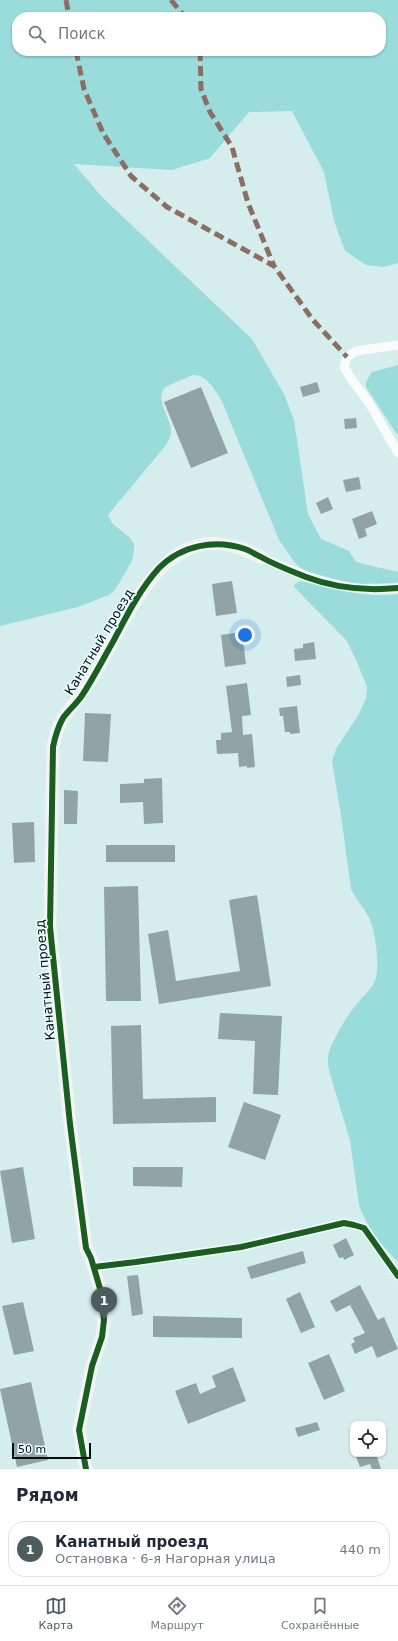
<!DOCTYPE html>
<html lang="ru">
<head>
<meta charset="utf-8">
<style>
	body { margin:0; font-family:"DejaVu Sans",sans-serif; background:#f6f6f7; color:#1f2937 }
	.controls { position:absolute; right:12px; bottom:12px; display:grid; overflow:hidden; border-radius:8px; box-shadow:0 1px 3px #0004 }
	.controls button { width:36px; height:36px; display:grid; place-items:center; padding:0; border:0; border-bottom:1px solid #e0e1e3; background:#fff; color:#1f2937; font:20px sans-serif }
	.scale { position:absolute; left:12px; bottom:10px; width:79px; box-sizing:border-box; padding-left:4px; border:2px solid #020f0f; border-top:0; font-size:11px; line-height:14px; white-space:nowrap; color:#020f0f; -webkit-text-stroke:3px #edfefe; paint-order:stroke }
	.you { position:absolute; left:245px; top:635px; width:14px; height:14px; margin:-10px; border:3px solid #fff; border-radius:50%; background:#1a73e8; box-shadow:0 0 0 6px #1a73e833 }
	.badge { display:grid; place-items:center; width:26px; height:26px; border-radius:50%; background:#4c5d5d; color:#fff; font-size:13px; font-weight:700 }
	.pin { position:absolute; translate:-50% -33px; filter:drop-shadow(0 1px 2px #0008) }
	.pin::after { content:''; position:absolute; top:21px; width:14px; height:12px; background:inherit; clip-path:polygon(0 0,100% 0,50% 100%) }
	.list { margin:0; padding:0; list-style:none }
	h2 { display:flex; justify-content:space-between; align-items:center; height:52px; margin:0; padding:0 16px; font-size:17px }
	h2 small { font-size:13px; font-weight:400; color:#747a83 }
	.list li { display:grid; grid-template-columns:26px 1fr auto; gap:12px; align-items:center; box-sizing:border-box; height:56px; margin:0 8px 8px; padding:0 8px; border:1px solid #e0e1e3; border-radius:16px }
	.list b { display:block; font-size:15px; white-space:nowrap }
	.list p { margin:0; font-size:13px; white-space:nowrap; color:#747a83 }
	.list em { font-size:13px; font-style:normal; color:#747a83 }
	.icon { flex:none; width:22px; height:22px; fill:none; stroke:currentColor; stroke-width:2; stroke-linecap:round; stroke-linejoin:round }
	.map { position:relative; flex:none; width:398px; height:1469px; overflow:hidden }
	.search { position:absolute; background:#fff; box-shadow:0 1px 3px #0004; left:12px; right:12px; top:12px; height:44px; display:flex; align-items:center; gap:10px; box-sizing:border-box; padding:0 14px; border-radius:16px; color:#747a83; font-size:15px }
	.sheet { height:116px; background:#fff }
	nav { display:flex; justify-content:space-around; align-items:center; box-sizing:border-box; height:56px; border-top:1px solid #e0e1e3; background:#fff; font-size:11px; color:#747a83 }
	nav a { display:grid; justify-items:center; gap:2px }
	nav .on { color:#4c5d5d }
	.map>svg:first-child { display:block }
	.green { fill:#9adbdc; fill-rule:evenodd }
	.building { fill:#92a3a3 }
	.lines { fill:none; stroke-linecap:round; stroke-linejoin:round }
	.street { stroke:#f9fcfc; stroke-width:9 }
	.secondary { stroke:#f4f2f4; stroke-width:13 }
	.quiet { stroke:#8d6e63; stroke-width:5; stroke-dasharray:10 5; stroke-linecap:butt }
	.cycleway-casing { stroke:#edfefe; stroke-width:8 }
	.cycleway { stroke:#1b5e20; stroke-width:6 }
	.labels { text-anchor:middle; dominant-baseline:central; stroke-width:3; stroke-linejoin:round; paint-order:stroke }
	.street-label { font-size:13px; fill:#020f0f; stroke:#edfefe }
</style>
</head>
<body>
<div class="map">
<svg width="398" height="1469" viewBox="0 0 398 1469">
	<rect width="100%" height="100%" fill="#d6eded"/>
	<path class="green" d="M0,0H398V263L383,267L366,265L345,251L334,221L324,172L292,111L249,112L210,158L172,170L74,164L102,197L252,339L284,394L294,420L308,514L321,539L349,551L356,562L398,572V582L393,583L355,584L311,573L302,569L295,563L279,540L221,399C214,389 206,374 193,375L165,387C154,402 172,418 171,433C171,437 168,441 166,445L108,515L112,523L130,538L134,544V549L132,561L115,590L109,595L78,607L0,626ZM17,17H381V51H17Z
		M398,365V436L366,387V382L372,372Z
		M300,581C331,588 366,599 398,594V1262C382,1246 366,1226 359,1205L350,1140L329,1071C328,1064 327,1058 329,1052C332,1041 348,1014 356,1005C362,997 371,990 375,981C380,966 376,934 370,920C366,909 356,901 351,889L341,815L332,761L336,749L359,714L366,698L367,687L356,660L347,641L294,587L295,584Z"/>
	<path class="building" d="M317,382L320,392L303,397L300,387Z
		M201,387L228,453L191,468L164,402Z
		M356,418L357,428L345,429L344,419Z
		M359,477L361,489L346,492L343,480Z
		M328,497L333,509L321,514L316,503Z
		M372,511L377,524L365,529L367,536L359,539L352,519Z
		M232,581L237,613L216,616L212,584Z
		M242,632L246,664L225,667L221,635Z
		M314,642L316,659L295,661L294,649L303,648V644Z
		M300,675L301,685L287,687L286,677Z
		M247,683L251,715L242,716L243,735L252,734L255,767L247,768V766L239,767L238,753L217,754L216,740H221V733L232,732L226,686Z
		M297,706L300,733L290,734V732H285L283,716H280L279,708Z
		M85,713L111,714L108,762L83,761Z
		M162,778L163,823L144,824L143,802L120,803V784L144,783V779Z
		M64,790L78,791L77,824H64Z
		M34,822L35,862L14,863L12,823Z
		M106,845H175V862H106Z
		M138,886L141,1001H106L104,887Z
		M257,895L271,986L159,1004L148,934L168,930L176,981L240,971L229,900Z
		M220,1013L282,1016L278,1095L253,1094L255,1041L218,1039Z
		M141,1025L143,1099L216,1097V1122L113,1124L111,1026Z
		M244,1102L281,1115L265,1160L228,1147Z
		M23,1167L35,1239L12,1243L0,1171Z
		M133,1167H183L182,1187L133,1186Z
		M346,1238L354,1255L344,1260L343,1257L339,1258L333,1245Z
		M303,1251L306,1263L251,1279L247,1267Z
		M138,1275L143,1314L132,1316L127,1276Z
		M360,1285L378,1320L384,1317L398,1349L377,1358L372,1346L355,1354L351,1344L355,1342L353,1338L365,1333L350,1305L336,1312L330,1301Z
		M300,1292L315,1327L301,1333L286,1299Z
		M23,1302L34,1351L14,1355L2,1306Z
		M153,1316L242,1318V1338L153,1337Z
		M329,1354L345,1391L324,1400L308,1363Z
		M233,1367L246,1401L188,1424L175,1391L196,1383L200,1394L216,1387L212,1376Z
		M31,1382L48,1460L17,1467L0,1389Z
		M317,1422L320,1430L298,1437L295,1428Z
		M355,1454H376L381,1469H372L370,1464L360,1467Z"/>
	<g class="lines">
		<path class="street" d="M398,345L356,351L347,357L344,367L350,377L369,403L398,453
			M262,558C311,579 344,593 398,588
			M94,1267L136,1262L241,1247L344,1223L354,1225L364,1228L398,1276"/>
		<path class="secondary" d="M86,1469L79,1430L92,1366L102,1337L104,1320L101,1292L91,1258L86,1248L70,1124L50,927L53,747C55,737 58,727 63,718C73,704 84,692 93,677C131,613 167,504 262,558"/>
		<path class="quiet" d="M66,0L69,17
			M171,0L185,17
			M76,51L84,89L103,133L131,176L167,207L274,266L313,320L347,357
			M200,51L201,89L210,112L232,147L248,203L274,266"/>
		<g class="cycleway-casing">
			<path id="cycleway" d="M94,1267L136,1262L241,1247L344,1223L354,1225L364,1228L398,1276
				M86,1469L79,1430L92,1366L102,1337L104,1320L101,1292L91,1258L86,1248L70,1124L50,927L53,747C55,737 58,727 63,718C68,711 75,705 81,697C93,679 103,659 114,640C127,615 140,589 159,568C182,545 215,539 245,549C251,551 256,555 261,557C275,565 291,571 306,577C335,588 367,591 398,588"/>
		</g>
		<use href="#cycleway" class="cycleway"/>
	</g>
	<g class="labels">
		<g class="street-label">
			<text transform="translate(99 642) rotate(-59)">Канатный проезд</text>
			<text transform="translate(45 980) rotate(-95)">Канатный проезд</text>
		</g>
	</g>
</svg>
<div class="controls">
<button><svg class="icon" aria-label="locate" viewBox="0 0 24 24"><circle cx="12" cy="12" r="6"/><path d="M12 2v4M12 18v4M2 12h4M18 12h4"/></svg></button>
</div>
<div class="scale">50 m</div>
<div class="you"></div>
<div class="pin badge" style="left:104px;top:1320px">1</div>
<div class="search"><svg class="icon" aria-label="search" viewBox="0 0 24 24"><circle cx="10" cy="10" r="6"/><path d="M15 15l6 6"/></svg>Поиск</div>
</div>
<section class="sheet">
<h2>Рядом<small></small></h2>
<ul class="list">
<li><span class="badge">1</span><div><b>Канатный проезд</b><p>Остановка · 6-я Нагорная улица</p></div><em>440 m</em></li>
</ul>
</section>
<nav>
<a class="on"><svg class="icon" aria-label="map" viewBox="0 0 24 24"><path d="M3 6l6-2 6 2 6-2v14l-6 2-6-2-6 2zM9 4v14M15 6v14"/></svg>Карта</a>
<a><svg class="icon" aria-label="directions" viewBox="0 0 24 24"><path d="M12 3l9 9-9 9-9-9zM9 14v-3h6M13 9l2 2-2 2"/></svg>Маршрут</a>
<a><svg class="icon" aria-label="saved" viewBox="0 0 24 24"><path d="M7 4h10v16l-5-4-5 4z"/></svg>Сохранённые</a>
</nav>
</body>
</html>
